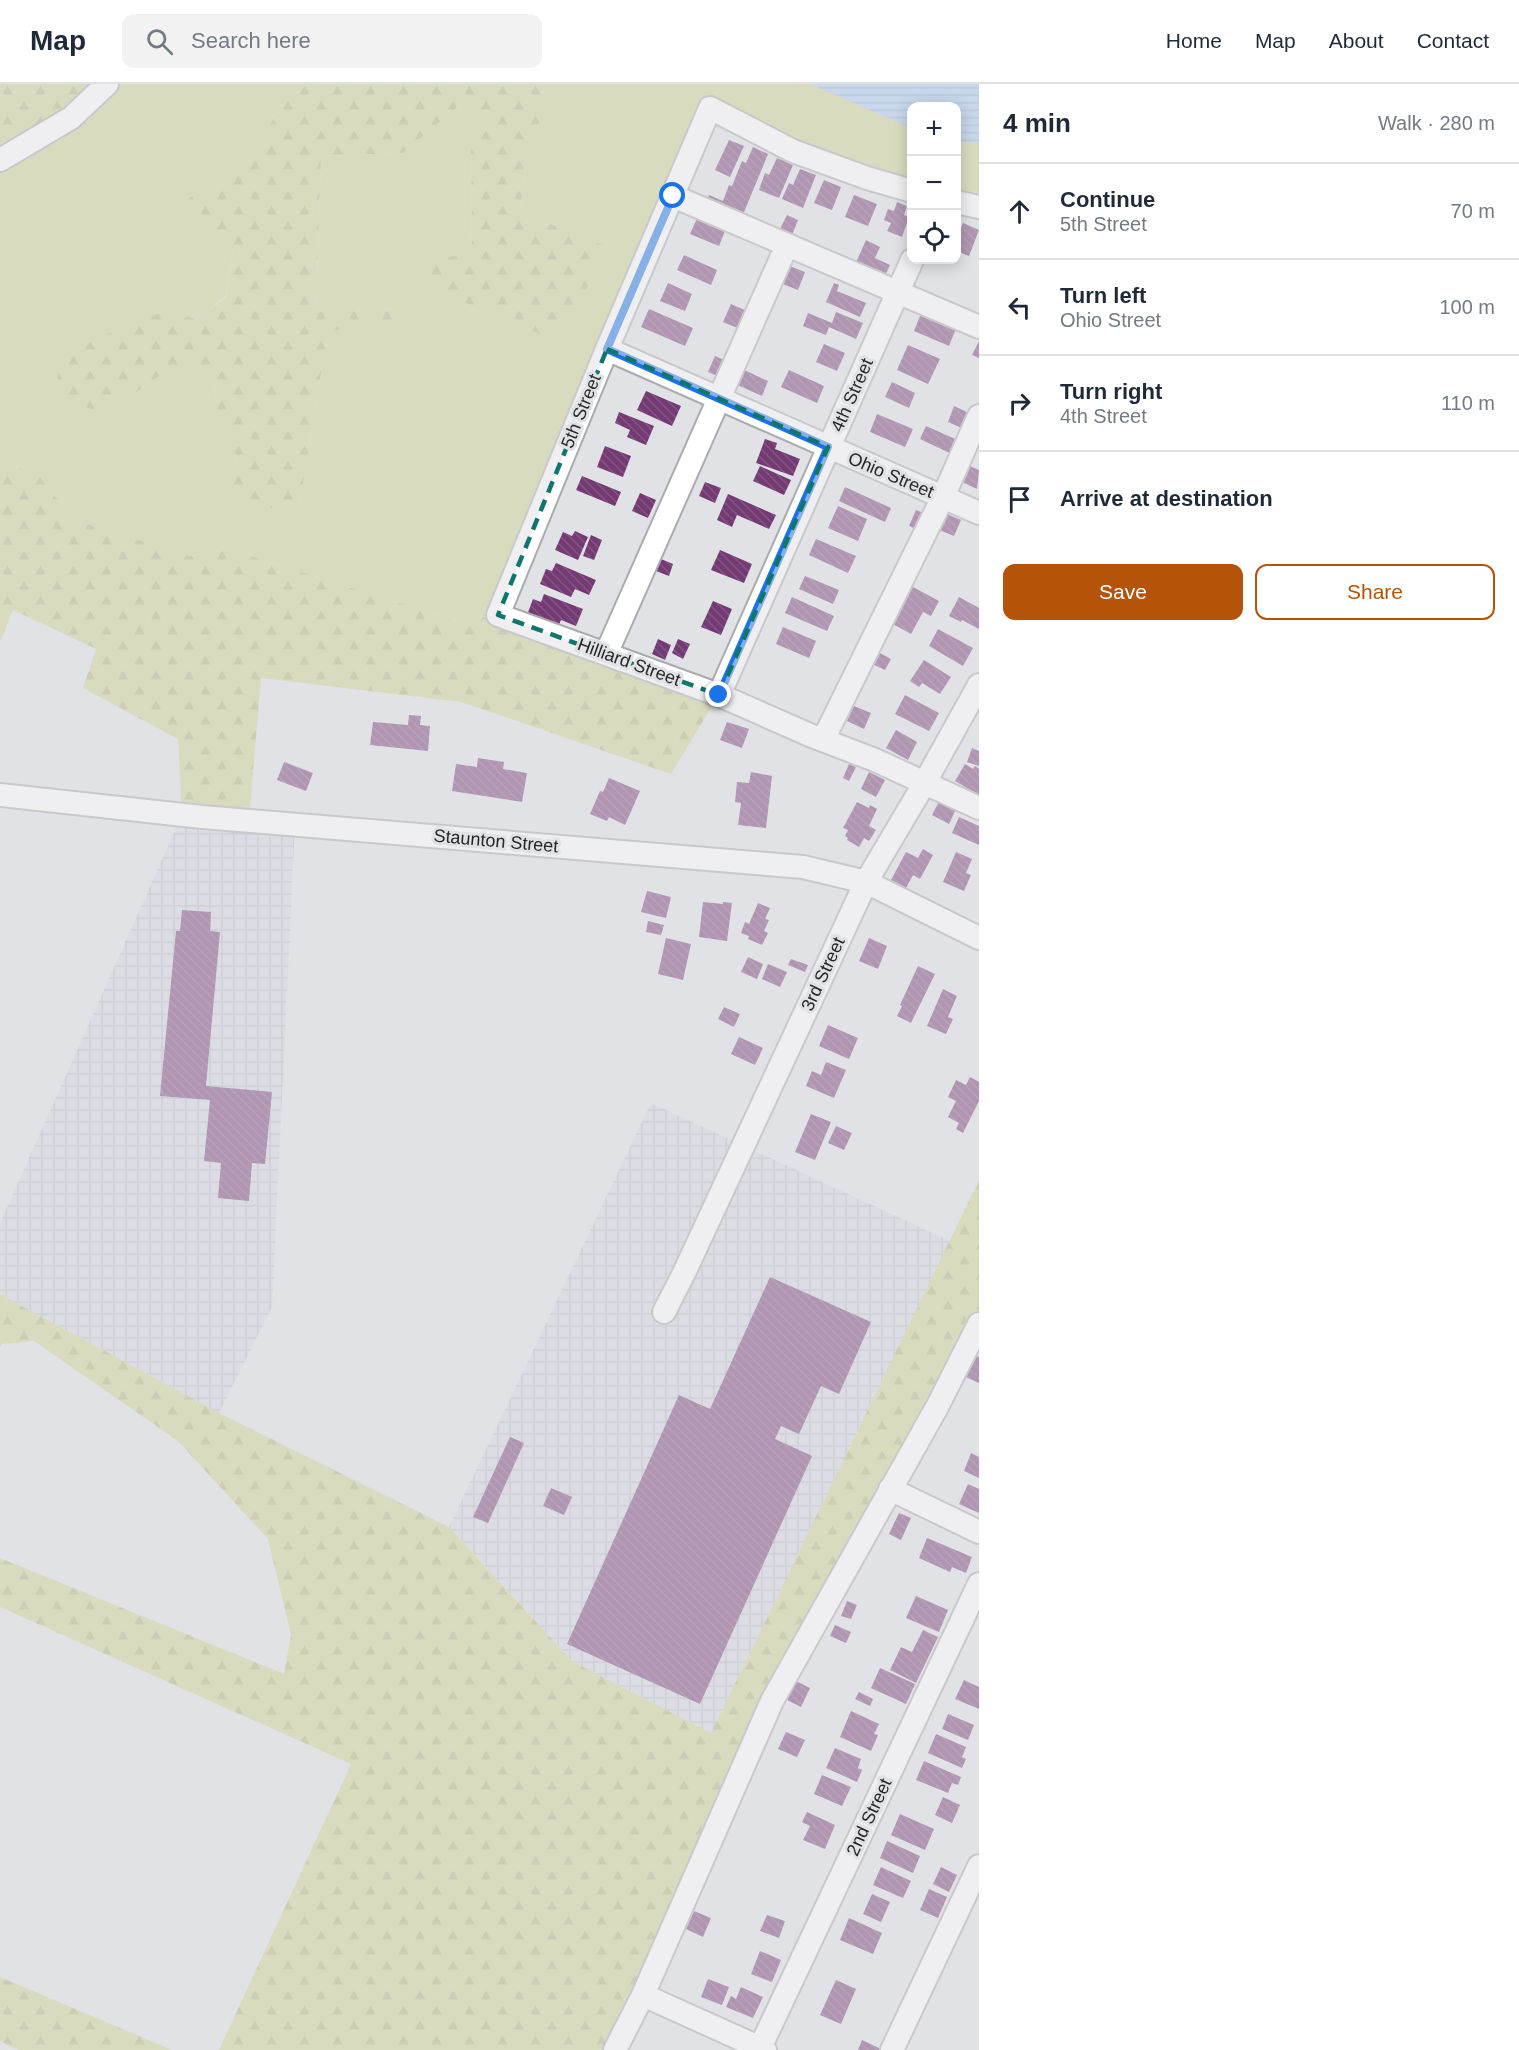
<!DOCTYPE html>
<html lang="en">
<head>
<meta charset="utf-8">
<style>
	body { margin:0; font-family:Helvetica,sans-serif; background:#f2f2f3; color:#1f2937 }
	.controls { position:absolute; right:18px; top:18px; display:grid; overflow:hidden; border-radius:12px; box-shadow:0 3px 15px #0003 }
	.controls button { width:54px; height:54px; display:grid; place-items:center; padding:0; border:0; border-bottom:2px solid #e0e1e3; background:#fff; color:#1f2937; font:30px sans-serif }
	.stop { position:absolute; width:18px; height:18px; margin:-14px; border:4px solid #1a73e8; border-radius:50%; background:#fff }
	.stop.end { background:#1a73e8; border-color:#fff; box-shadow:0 2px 6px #0008 }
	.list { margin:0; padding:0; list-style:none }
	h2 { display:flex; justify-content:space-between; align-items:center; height:78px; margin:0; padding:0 24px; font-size:26px }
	h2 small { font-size:20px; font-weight:400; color:#747a83 }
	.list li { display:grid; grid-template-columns:39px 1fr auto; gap:18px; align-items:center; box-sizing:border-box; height:96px; padding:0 24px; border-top:2px solid #e0e1e3 }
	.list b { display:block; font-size:22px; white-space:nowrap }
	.list p { margin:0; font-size:20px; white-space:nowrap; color:#747a83 }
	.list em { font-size:20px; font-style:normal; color:#747a83 }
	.actions { display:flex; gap:12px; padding:18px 24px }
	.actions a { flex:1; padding:14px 0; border:2px solid #b45309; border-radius:12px; text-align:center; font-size:21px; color:#b45309 }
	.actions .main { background:#b45309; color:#fff }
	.icon { flex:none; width:33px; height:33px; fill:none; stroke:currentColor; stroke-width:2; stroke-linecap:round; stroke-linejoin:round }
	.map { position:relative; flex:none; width:979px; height:1966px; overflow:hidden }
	header { display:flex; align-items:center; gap:36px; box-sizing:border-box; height:84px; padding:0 30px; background:#fff; border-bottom:2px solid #e0e1e3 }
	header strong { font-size:28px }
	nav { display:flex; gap:33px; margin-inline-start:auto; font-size:21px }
	.search { width:420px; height:54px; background:#f2f2f3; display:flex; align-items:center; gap:15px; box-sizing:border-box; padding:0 21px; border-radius:12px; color:#747a83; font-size:22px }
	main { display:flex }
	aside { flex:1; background:#fff }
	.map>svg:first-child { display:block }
	.industrial { fill:url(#industrial-grid) }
	.green { fill:#cfd28f }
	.forest { fill:url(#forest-firs) }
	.water { fill:url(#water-rules) }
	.building { fill:url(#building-back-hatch) }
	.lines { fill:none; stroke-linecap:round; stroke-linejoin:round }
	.minor-casing { stroke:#aaabae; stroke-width:26 }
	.minor { stroke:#fff; stroke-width:22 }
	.route { stroke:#1a73e8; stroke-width:8 }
	.marked { fill:none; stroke:#0f766e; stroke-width:4.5; stroke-dasharray:12 8; stroke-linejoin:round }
	.labels { text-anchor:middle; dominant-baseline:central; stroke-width:6; stroke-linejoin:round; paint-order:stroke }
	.street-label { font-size:18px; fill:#262728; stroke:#e1e2e6 }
</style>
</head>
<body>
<header>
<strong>Map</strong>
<div class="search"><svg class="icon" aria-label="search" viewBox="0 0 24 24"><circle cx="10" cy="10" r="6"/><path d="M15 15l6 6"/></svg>Search here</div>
<nav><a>Home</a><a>Map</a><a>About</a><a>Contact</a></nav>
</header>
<main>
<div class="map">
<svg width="979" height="1966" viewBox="0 0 979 1966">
	<defs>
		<pattern id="industrial-grid" width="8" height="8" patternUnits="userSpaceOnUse" patternTransform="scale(1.5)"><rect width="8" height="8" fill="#d4d7e2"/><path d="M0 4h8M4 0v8" fill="none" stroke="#b6b9c2"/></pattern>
		<pattern id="forest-firs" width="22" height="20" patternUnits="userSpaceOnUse" patternTransform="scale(1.5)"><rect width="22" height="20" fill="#cfd28f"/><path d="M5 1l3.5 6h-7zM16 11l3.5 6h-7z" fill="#b2b47b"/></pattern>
		<pattern id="water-rules" width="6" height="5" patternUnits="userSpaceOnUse" patternTransform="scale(1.5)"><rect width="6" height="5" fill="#a9c9f2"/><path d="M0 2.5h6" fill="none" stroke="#91add0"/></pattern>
		<pattern id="building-back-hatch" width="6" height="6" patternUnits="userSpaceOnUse" patternTransform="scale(1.5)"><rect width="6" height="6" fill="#743a73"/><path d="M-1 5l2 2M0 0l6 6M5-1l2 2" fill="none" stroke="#835482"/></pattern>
	</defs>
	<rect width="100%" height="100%" fill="#e1e2e6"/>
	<path class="industrial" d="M182,731L295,740L272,1223L219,1329L0,1210V1139Z
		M651,1019L950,1157L711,1649L572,1577L449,1443Z"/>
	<path class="green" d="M107,0H309L284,17L243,86L203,104L180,121L202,142L233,166L226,212L197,235L166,227L104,331L167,287L212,282L219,343L235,365L237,383L299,424L328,246L410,239L415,224L316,229L321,72L403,69L468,14L476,24L471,58L472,167L421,181L430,203L520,128L526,74L553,0H810L912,44L911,107L711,25L498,531L456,537L229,465L190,472L74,436L39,392L0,376V76Z
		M956,58L979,59V123L957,118Z"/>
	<path class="forest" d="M0,0H107L0,76Z
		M309,0H553L526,74L520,128L609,163L558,258L429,203L420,181L472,167L471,58L476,24L468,14L403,69L321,72L316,228L416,224L410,239L328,247L299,424H252L225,404L237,383L235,365L219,343L212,282L167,287L104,331L57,310L58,285L94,255L166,227L197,235L226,213L233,166L202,142L180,121L203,104L243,86L284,17Z
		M0,376L39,392L74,436L190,472L229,465L456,537L498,531L719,611L671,690L461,618L261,594L249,737L182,731L178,655L83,604L96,565L13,526L0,558Z
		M979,1096V1240L772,1617L615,1966H219L351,1680L0,1523V1474L284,1590L291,1551L268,1455L178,1357L34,1257L2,1260L0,1263V1210L219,1329L449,1443L572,1577L711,1649Z
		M0,1893L172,1966H18L0,1957Z"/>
	<path class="water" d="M810,0H979V59L957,58L956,22H912L911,44Z"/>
	<path class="building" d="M729,56L744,62L730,93L715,86Z
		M753,63L768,70L742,133L706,118L709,111L723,117L729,101L732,102L742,77L746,79Z
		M777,74L793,81L779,114L759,106L765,89L769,91Z
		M800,85L816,91L803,124L782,115L789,99L793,101Z
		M824,96L841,103L832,126L814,119Z
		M854,111L877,120L868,142L845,133Z
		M897,118L907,122L904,131L909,133L902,153L887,147L891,139L884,136L888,125L894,127Z
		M699,130L727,142L719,162L690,150Z
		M787,131L798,136L792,151L780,145Z
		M963,139L979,146L969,172L956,167V155Z
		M866,156L880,163L875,174L890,181L883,196L854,183Z
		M684,171L717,186L711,201L677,186Z
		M787,181L805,188L798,206L780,199Z
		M668,199L692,210L685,227L660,217Z
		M834,199L839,201L837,207L866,219L860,233L826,218Z
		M731,220L747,227L740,245L723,238Z
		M649,225L693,244L685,262L641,243Z
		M922,227L957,242L949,262L914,247Z
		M836,228L863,239L856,255L829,243L826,251L803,242L808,229L832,239Z
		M979,257V274L972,271Z
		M824,260L845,269L837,287L816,278Z
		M908,261L940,275L928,300L897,286Z
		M715,272L731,279L724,295L708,288Z
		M740,284L768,297L762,312L733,299Z
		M789,286L824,302L817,319L781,303Z
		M892,298L915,309L909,324L885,313Z
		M646,307L681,322L672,342L637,326Z
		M954,322L971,330L964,345L948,338Z
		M619,328L654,342L646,361L627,353L630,346L615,339Z
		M877,330L913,345L905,363L870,348Z
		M926,342L962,358L956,372L920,355Z
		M765,355L777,359L775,365L800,375L793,392L756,379Z
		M605,362L631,372L623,393L597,383Z
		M967,381L979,386L977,405L960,397Z
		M760,382L791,396L784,411L753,397Z
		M582,392L621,408L615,422L576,406Z
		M705,398L721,404L715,419L699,412Z
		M845,403L891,424L885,438L839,417Z
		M640,409L656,416L648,434L632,427Z
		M728,410L776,431L769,445L737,431L732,443L717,436Z
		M838,422L867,435L858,457L828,444Z
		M916,426L928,431L921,447L909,442Z
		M944,429L961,436L954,452L937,445Z
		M575,447L588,453L578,476L555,466L563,448L572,452Z
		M591,451L602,456L594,476L583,472Z
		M816,455L856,472L848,489L809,471Z
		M720,466L752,480L744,499L711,486Z
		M661,475L673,480L669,492L656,487Z
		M556,479L596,496L589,511L575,505L571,513L540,500L546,485L552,487Z
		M805,492L839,506L833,520L799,505Z
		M913,503L939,517L931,532L923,528L911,550L893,540Z
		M544,510L583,525L576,542L561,536L558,543L527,531L533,515L541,518Z
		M792,513L834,532L827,547L785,529Z
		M959,513L979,524V545L962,536L961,538L949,532Z
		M713,517L732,525L721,551L701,543Z
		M783,543L816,557L809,574L776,560Z
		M938,545L973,564L963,582L929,562Z
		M658,555L671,561L665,576L652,570Z
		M678,555L690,560L683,575L672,569Z
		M880,569L891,575L885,586L874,581Z
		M924,576L951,593L940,610L922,599L919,603L910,597Z
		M905,611L939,629L929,647L895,630Z
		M854,622L871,629L864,645L847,637Z
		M409,631L421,632L420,641L430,642L428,667L370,661L373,638L408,641Z
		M727,638L749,645L742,664L720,656Z
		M896,646L917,658L908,676L886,664Z
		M972,664L979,667V682L967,678Z
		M478,674L504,678L503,685L527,689L522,718L452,707L456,680L477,683Z
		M284,678L313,689L306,707L277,696Z
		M849,680L856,683L849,697L843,694Z
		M965,680L973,685L975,682L979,685V711L955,697Z
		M751,688L772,692L766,744L738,741L741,719L735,718L737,698L749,699Z
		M869,688L885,696L876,713L861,705Z
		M609,694L640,707L625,741L609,733L607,737L590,730L600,707L603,708Z
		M941,714L957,723L949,740L932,731Z
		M857,718L869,724L870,721L877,725L869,742L876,746L869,757L864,754L859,763L847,756L848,754L845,752L848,746L843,744Z
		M959,733L979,742V761L952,749Z
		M923,765L933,771L920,795L913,791L906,804L891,796L906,768L918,774Z
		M956,768L972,775L966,789L971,791L964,807L943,798Z
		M647,807L671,813L666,834L641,828Z
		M703,818L723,820V818L732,819L727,857L699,853Z
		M758,819L770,824L765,835L769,836L764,847L768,849L762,861L748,855L749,852L741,849L745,838L749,840Z
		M182,826L211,828L210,847L220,848L206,1002L272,1008L265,1080L252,1079L249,1117L218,1114L221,1079L204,1077L210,1016L160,1012L176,847H180Z
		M648,837L664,841L661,851L646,848Z
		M666,854L691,860L683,896L658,890Z
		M869,854L887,862L878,885L859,877Z
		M748,873L763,880L757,895L741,888Z
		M791,875L808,881L805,888L788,881Z
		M768,880L787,888L780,903L762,895Z
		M918,882L935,890L911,939L897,932L902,922L900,921Z
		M943,905L957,912L948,933L953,935L946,950L927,942Z
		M724,923L740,930L734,943L718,935Z
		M828,941L858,954L849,975L819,962Z
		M739,953L763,964L755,981L731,970Z
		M826,978L846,986L834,1014L806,1002L812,987L821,991Z
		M970,993L979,998V1017L963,1049L956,1045L959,1039L948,1033L956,1017L948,1013L956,996L966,1001Z
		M811,1030L831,1038L815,1076L795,1068Z
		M836,1042L852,1049L844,1066L828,1059Z
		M770,1193L871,1238L839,1310L821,1302L799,1350L781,1342L775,1355L812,1372L700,1620L567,1560L679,1311L710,1325Z
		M975,1271L979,1273V1299L966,1293Z
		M510,1353L524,1359L488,1439L473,1433Z
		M971,1369L979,1373V1394L964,1387Z
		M968,1400L979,1405V1429L959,1420Z
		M551,1404L572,1413L564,1431L543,1422Z
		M899,1429L911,1434L901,1456L889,1450Z
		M927,1454L972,1473L966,1489L952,1483L950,1488L919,1474Z
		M916,1512L948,1526L939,1548L906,1534Z
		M847,1517L857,1521L851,1535L841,1532Z
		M835,1541L851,1548L846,1559L830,1552Z
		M923,1546L938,1553L916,1599L890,1586L901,1563L912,1568Z
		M880,1584L915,1600L906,1620L871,1604Z
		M964,1596L979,1603V1625L955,1615Z
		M796,1597L810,1604L801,1623L787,1616Z
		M859,1608L873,1615L870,1622L855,1615Z
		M851,1627L879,1640L874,1650L878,1651L871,1667L840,1653Z
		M948,1630L974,1641L968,1656L942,1645Z
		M786,1648L805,1656L797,1673L778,1665Z
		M936,1650L966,1663L962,1673L966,1675L962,1684L928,1669Z
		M835,1664L861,1675L858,1684L862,1686L857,1698L826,1684Z
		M924,1677L961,1693L958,1701L952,1699L948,1709L916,1696Z
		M822,1691L851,1703L842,1722L814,1710Z
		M943,1713L960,1721L952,1739L935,1731Z
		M807,1728L835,1741L825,1765L803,1756L810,1742L802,1738Z
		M900,1730L934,1745L925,1766L891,1751Z
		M887,1757L920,1772L913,1789L880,1774Z
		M881,1783L911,1797L903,1814L873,1801Z
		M941,1783L957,1791L949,1808L933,1800Z
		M929,1805L947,1813L938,1834L920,1826Z
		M872,1810L890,1818L881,1838L863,1830Z
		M694,1827L711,1834L703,1853L686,1845Z
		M767,1831L785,1837L779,1854L760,1847Z
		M849,1834L882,1849L873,1870L840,1856Z
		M760,1867L781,1876L772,1898L751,1890Z
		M708,1895L729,1903L722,1921L701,1913Z
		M836,1896L856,1905L841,1940L820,1931Z
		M741,1903L763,1913L753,1934L726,1923L731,1912L736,1915Z
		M862,1956L883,1966H858Z"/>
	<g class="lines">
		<g class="minor-casing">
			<path id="minor" d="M0,76L71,34L107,0
				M912,107L867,94L793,67L710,24L607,265L498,531L719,611L812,652L875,676L979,724
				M673,112L979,243
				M956,118L979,123
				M607,265L979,429
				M606,570L787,161
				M719,611L912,176
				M823,656L943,413L979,332
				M0,711L202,733L803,783L866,798L979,854
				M664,1228L684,1189L866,798L924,700L979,601
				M890,1405L979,1448
				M643,1911L765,1966
				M615,1966L643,1911L772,1617L937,1323L979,1240
				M759,1966L979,1500
				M892,1966L979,1782"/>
		</g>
		<use href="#minor" class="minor"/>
	</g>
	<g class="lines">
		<path class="route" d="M673,112L607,265L828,363L719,611"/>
	</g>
	<path d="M0 0H979V1966H0ZM607,265L828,363L719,611L498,531Z" fill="#e1e2e6" fill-opacity=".55" fill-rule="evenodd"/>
	<path class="marked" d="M607,265L828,363L719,611L498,531Z"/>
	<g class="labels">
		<g class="street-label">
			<text transform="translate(852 311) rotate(-66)">4th Street</text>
			<text transform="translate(581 327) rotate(-68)">5th Street</text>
			<text transform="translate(891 391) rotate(23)">Ohio Street</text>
			<text transform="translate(629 578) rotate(20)">Hilliard Street</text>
			<text transform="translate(496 757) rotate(5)">Staunton Street</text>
			<text transform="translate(823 890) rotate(-65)">3rd Street</text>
			<text transform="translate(869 1733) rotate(-65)">2nd Street</text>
		</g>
	</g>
</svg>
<div class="controls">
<button>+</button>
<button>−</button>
<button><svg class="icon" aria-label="locate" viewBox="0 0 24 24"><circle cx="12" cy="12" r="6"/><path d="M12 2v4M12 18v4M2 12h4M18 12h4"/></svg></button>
</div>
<div class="stop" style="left:673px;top:112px"></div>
<div class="stop end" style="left:719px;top:611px"></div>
</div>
<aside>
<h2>4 min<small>Walk · 280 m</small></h2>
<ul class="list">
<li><svg class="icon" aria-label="ahead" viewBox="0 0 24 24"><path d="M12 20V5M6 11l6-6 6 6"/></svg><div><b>Continue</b><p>5th Street</p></div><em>70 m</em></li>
<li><svg class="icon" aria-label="left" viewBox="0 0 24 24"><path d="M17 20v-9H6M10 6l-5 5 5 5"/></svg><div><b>Turn left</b><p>Ohio Street</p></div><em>100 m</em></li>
<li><svg class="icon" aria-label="right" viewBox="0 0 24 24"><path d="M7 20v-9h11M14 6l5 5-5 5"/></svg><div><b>Turn right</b><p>4th Street</p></div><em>110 m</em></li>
<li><svg class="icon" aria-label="arrive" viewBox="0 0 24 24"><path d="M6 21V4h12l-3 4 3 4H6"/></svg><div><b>Arrive at destination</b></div></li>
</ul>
<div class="actions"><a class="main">Save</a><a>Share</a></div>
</aside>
</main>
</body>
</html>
